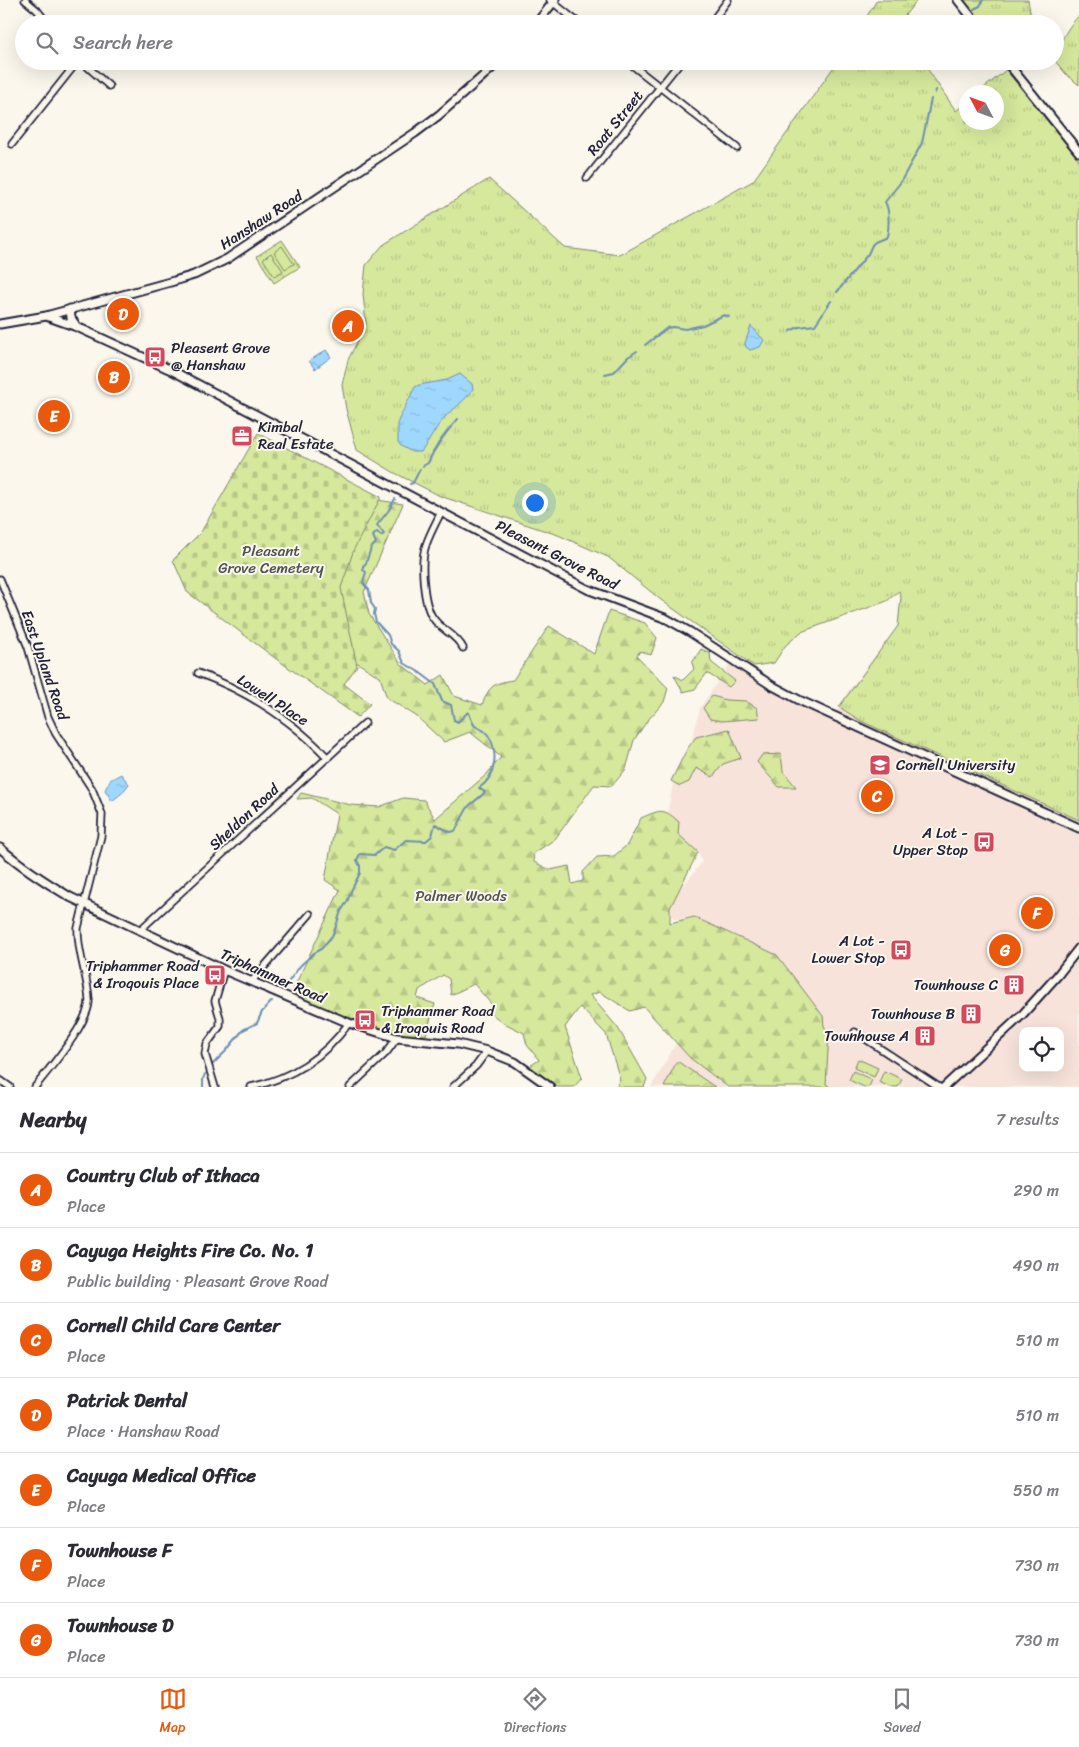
<!DOCTYPE html>
<html lang="en">
<head>
<meta charset="utf-8">
<style>
	body { margin:0; font-family:Sriracha,sans-serif; background:#f2f2f3; color:#2b2b33 }
	.controls { position:absolute; right:15px; bottom:15px; display:grid; overflow:hidden; border-radius:10px; box-shadow:0 5px 20px #0002 }
	.controls button { width:45px; height:45px; display:grid; place-items:center; padding:0; border:0; border-bottom:1px solid #e1e1e2; background:#fff; color:#2b2b33; font:25px sans-serif }
	.compass { position:absolute; left:959px; top:85px; width:45px; height:45px; border-radius:50%; background:#fff; box-shadow:0 5px 20px #0002; rotate:311deg }
	.you { position:absolute; left:534px; top:502px; width:18px; height:18px; margin:-12px; border:4px solid #fff; border-radius:50%; background:#1a73e8; box-shadow:0 0 0 8px #1a73e833 }
	.badge { display:grid; place-items:center; width:32px; height:32px; border-radius:50%; background:#ea580c; color:#fff; font-size:16px; font-weight:700 }
	.pin { position:absolute; translate:-50% -50%; border:2px solid #fff; box-shadow:0 1px 5px #0006 }
	.list { margin:0; padding:0; list-style:none }
	h2 { display:flex; justify-content:space-between; align-items:center; height:65px; margin:0; padding:0 20px; font-size:21px }
	h2 small { font-size:16px; font-weight:400; color:#7c7c81 }
	.list li { display:grid; grid-template-columns:32px 1fr auto; gap:15px; align-items:center; box-sizing:border-box; height:75px; padding:0 20px; border-top:1px solid #e1e1e2 }
	.list b { display:block; font-size:19px; white-space:nowrap }
	.list p { margin:0; font-size:16px; white-space:nowrap; color:#7c7c81 }
	.list em { font-size:16px; font-style:normal; color:#7c7c81 }
	.icon { flex:none; width:28px; height:28px; fill:none; stroke:currentColor; stroke-width:2; stroke-linecap:round; stroke-linejoin:round }
	.map { position:relative; flex:none; width:1079px; height:1087px; overflow:hidden }
	.search { position:absolute; background:#fff; box-shadow:0 5px 20px #0002; left:15px; right:15px; top:15px; height:55px; display:flex; align-items:center; gap:12px; box-sizing:border-box; padding:0 18px; border-radius:28px; color:#7c7c81; font-size:19px }
	.sheet { height:590px; background:#fff }
	nav { display:flex; justify-content:space-around; align-items:center; box-sizing:border-box; height:70px; border-top:1px solid #e1e1e2; background:#fff; font-size:14px; color:#7c7c81 }
	nav a { display:grid; justify-items:center; gap:2px }
	nav .on { color:#ea580c }
	.map>svg:first-child { display:block }
	.built { fill:#f7e3da; fill-rule:evenodd }
	.grass { fill:url(#grass-tufts); stroke:#7c856c }
	.forest { fill:url(#forest-firs); stroke:#7c856c }
	.cemetery { fill:url(#cemetery-stones); stroke:#7c856c }
	.park { fill:url(#park-crowns); stroke:#7c856c }
	.pitch { fill:#d6e89c; stroke:#7c856c }
	.water { fill:url(#water-ripples); stroke:#6d8fb1 }
	.lines { fill:none; stroke-linecap:round; stroke-linejoin:round }
	.stream { stroke:#6d8fb1; stroke-width:2 }
	.minor-casing { stroke:#22223b; stroke-width:9 }
	.tertiary-casing { stroke:#22223b; stroke-width:11 }
	.minor { stroke:#fbf7ec; stroke-width:5.5 }
	.tertiary { stroke:#fbf7ec; stroke-width:7 }
	.labels { text-anchor:middle; dominant-baseline:central; stroke-width:4; stroke-linejoin:round; paint-order:stroke }
	.street-label { font-size:15px; fill:#22223b; stroke:#fbf7ec }
	.poi-label { font-size:15px; fill:#22223b; stroke:#fbf7ec; text-anchor:end }
	.park-label { font-size:15px; fill:#4f5453; stroke:#fbf7ec }
</style>
</head>
<body>
<div class="map">
<svg width="1079" height="1087" viewBox="0 0 1079 1087">
	<defs>
		<pattern id="grass-tufts" width="24" height="20" patternUnits="userSpaceOnUse" patternTransform="scale(1.25)"><rect width="24" height="20" fill="#d6e89c"/><path d="M3 7l-1-3M5 7V3M7 7l1-3M15 17l-1-3M17 17v-4M19 17l1-3" fill="none" stroke="#b7c787"/></pattern>
		<pattern id="forest-firs" width="22" height="20" patternUnits="userSpaceOnUse" patternTransform="scale(1.25)"><rect width="22" height="20" fill="#d6e89c"/><path d="M5 1l3.5 6h-7zM16 11l3.5 6h-7z" fill="#b7c787"/></pattern>
		<pattern id="cemetery-stones" width="16" height="16" patternUnits="userSpaceOnUse" patternTransform="scale(1.25)"><rect width="16" height="16" fill="#d6e89c"/><path d="M2 7V4a2 2 0 0 1 4 0v3zM10 15v-3a2 2 0 0 1 4 0v3z" fill="#b7c787"/></pattern>
		<pattern id="park-crowns" width="20" height="18" patternUnits="userSpaceOnUse" patternTransform="scale(1.25)"><rect width="20" height="18" fill="#d6e89c"/><path d="M2 6a3 3 0 1 1 6 0M12 15a3 3 0 1 1 6 0" fill="none" stroke="#b7c787"/></pattern>
		<pattern id="water-ripples" width="26" height="14" patternUnits="userSpaceOnUse" patternTransform="scale(1.25)"><rect width="26" height="14" fill="#9fd8ff"/><path d="M2 4q2-2 4 0t4 0M15 11q2-2 4 0t4 0" fill="none" stroke="#89b9db"/></pattern>
	</defs>
	<rect width="100%" height="100%" fill="#fbf7ec"/>
	<filter id="ink" filterUnits="userSpaceOnUse"><feTurbulence type="fractalNoise" baseFrequency=".02" numOctaves="2"/><feDisplacementMap in="SourceGraphic" scale="10" xChannelSelector="R" yChannelSelector="G"/><feConvolveMatrix kernelMatrix="1 2 1 2 8 2 1 2 1" color-interpolation-filters="sRGB"/></filter>
	<g filter="url(#ink)">
		<path class="built" d="M1079,408V1087H651L738,936L694,917L677,919L673,918L670,914L673,898L700,865L702,860L698,852L682,841L678,834L679,822L668,811L673,784L690,747L700,708L731,662L780,695L815,713L831,719L850,689L898,626L901,597L899,591ZM1023,1031H1060V1068H1023Z"/>
		<path class="grass" d="M877,0H917L898,24H862Z
			M963,0H1028L1032,24H983Z
			M1079,16V85L1066,74L1055,61C1055,49 1070,23 1079,16Z
			M838,61H922L956,111L966,103V122H996V92H979L1006,70L1079,160V820L861,721L839,707L898,626L901,597L899,591L887,601L801,632L785,646L774,663L754,666L661,600L608,557L558,535L440,496L393,472L357,450L346,409L342,385L348,360L366,324L363,294L366,265L383,245L489,179L565,248L620,255L753,181Z"/>
		<path class="forest" d="M377,500L403,504L364,592L369,614L401,664L428,685L443,675L454,696L482,705C489,687 492,683 513,680L549,626L594,654L609,611L645,623L657,638L651,655L640,651L637,656L668,688L664,702L647,721L634,740L626,769L612,786L594,785L555,839L533,854L534,862L550,870L569,866L572,884L583,881V872L597,857L614,856L627,845L641,818C660,810 663,807 679,822L678,834L698,852L670,908V923L694,917L777,955L823,1016L824,1026L829,1034L826,1084L830,1087H728L690,1058L644,1007L630,1011L600,992L590,995L618,1028L647,1079L644,1087H616L620,1079L606,1034L580,1007L565,1027L582,1078L574,1087H557L530,1066L539,1060L527,1045L524,1033L502,1022L488,1011L492,1005L474,984L451,995L449,979L443,975L419,990L417,998L435,1004L426,1035L383,1034L291,994L340,890L325,880L337,814L312,798L297,799L301,793L351,805L379,807L403,798L424,800L435,819L487,774L501,757L470,732L444,742L416,716L387,698L380,677L353,660L336,582Z
			M701,649L710,653L711,662L735,681L729,687L707,673L695,689L683,692L674,675L683,680L694,669L692,663Z
			M712,696L726,700L746,701L757,708L759,718L722,721L710,719L703,708Z
			M729,729L741,758L723,764L713,777L696,768L689,782L680,786L671,781L687,749L696,737Z
			M781,754L783,771L796,787H779L757,762L762,755Z"/>
		<path class="cemetery" d="M258,433L381,497L354,549L341,588L357,666L344,684L370,704L358,717L275,658L187,592L173,560L201,532Z"/>
		<path class="park" d="M282,240L300,267L274,283L257,256Z
			M677,1061L715,1087H664Z"/>
		<path class="pitch" d="M282,246L294,264L285,269L274,252Z
			M271,253L283,271L274,276L263,259Z
			M858,1059L878,1068L874,1077L854,1068Z
			M853,1071L872,1080L869,1087H864L849,1080Z
			M884,1071L902,1079L898,1087H890L879,1082Z"/>
		<path class="water" d="M751,326L764,340L760,347L750,350L746,347L745,343Z
			M326,350L331,357L315,369L309,361Z
			M460,374L472,384L473,389C465,401 454,408 444,418C435,428 430,441 421,452H412L401,446L398,442V421L415,387L419,385L447,380Z
			M121,774L129,784L122,793L112,801L105,790L110,780Z"/>
		<g class="lines">
			<path class="stream" d="M974,9L980,6L983,0
				M960,24V23
				M935,93L936,90
				M837,292L868,254L872,245L875,242L887,237C889,227 890,210 885,202L900,183L922,143L931,99
				M790,331L799,327L815,325L831,301
				M645,345L667,328L673,327L685,329L703,325L724,315L729,317
				M605,374L614,372L628,357L637,351
				M423,466L428,463C435,446 446,432 458,419
				M410,484L413,483L420,469
				M282,990L301,965L314,953L321,949L332,936L335,929L341,911L347,902L352,889L360,873V866L357,860L360,854L375,855L384,847L394,850L406,840L426,841L432,836L435,824L450,832L455,831C460,823 463,814 469,806C474,801 480,798 485,792L479,788C496,777 499,752 488,735C485,730 479,729 475,726C471,722 471,716 468,712L458,722L454,720L451,705L442,701L435,684L419,672L404,663L399,651L391,644L388,635L376,622L374,614L375,609L371,603L369,590L363,583L366,572L363,570V566L366,563L371,548L376,543L373,536L377,532L381,536L384,534L377,525L389,510L395,499
				M212,1065L226,1051L243,1030L257,1023L262,1012L272,1001
				M203,1087V1079L205,1074"/>
			<g class="minor-casing">
				<path id="minor" d="M25,0L37,10L48,24
					M550,0L580,24
					M710,24L728,0
					M81,61L109,86
					M627,61L737,148
					M12,144L78,61
					M587,178L681,61
					M441,512C436,523 430,533 426,545C420,561 423,604 433,618C441,630 456,634 463,648
					M0,579L28,647L48,717L56,734L92,789L102,814L101,836L78,928C77,953 88,976 89,1000C90,1022 49,1069 35,1087
					M198,673C247,691 292,720 328,758
					M140,930L365,723
					M251,982L310,914
					M855,1032L939,1087
					M0,1080L10,1087
					M215,1087L205,1054L207,1044L220,1026V1018L215,1001L224,970
					M251,1087C292,1078 324,1058 349,1023
					M350,1087L386,1053L397,1038
					M453,1087L476,1066L487,1051"/>
			</g>
			<g class="tertiary-casing">
				<path id="tertiary" d="M958,0L977,24
					M536,24L555,0
					M1006,61L1079,152
					M70,309L71,318L77,327
					M46,316L77,327L169,369L587,589L667,619L690,632L771,685L801,701L1079,828
					M0,324L46,316L174,281L194,275L227,259L415,133L439,115L500,61
					M0,848C22,867 45,882 70,897L224,970L349,1023L397,1038L458,1044L487,1051L515,1062L550,1087
					M944,1087L1022,1015L1057,976L1079,948"/>
			</g>
			<use href="#minor" class="minor"/>
			<use href="#tertiary" class="tertiary"/>
		</g>
	</g>
	<defs>
		<g id="bus-square" transform="scale(1.125)"><rect x="-9" y="-9" width="18" height="18" rx="4" fill="#d1495b" stroke="#fbf7ec"/><path d="M-5-6H5V4H4V6H2V4H-2V6H-4V4H-5ZM-3.5-4V0h7V-4ZM-3.5 1.2v1.5H-2V1.2ZM2 1.2v1.5H3.5V1.2Z" fill="#fff"/></g>
		<g id="office-square" transform="scale(1.125)"><rect x="-9" y="-9" width="18" height="18" rx="4" fill="#d1495b" stroke="#fbf7ec"/><path d="M-6-3h4V-5.5h4V-3h4V5H-6ZM-1-4.5V-3h2v-1.5ZM-6 0V1H6V0Z" fill="#fff"/></g>
		<g id="university-square" transform="scale(1.125)"><rect x="-9" y="-9" width="18" height="18" rx="4" fill="#d1495b" stroke="#fbf7ec"/><path d="M0-5L7-2L0 1L-7-2ZM-4 1L0 2.5L4 1V4Q0 6-4 4Z" fill="#fff"/></g>
		<g id="building-square" transform="scale(1.125)"><rect x="-9" y="-9" width="18" height="18" rx="4" fill="#d1495b" stroke="#fbf7ec"/><path d="M-4-6H4V6H1V3H-1V6H-4ZM-2.5-4.3h1.7v1.8h-1.7ZM.8-4.3h1.7v1.8H.8ZM-2.5-1h1.7V.8h-1.7ZM.8-1h1.7V.8H.8Z" fill="#fff"/></g>
	</defs>
	<g fill-rule="evenodd">
		<use href="#bus-square" x="155" y="357"/>
		<use href="#office-square" x="242" y="436"/>
		<use href="#university-square" x="880" y="765"/>
		<use href="#bus-square" x="984" y="842"/>
		<use href="#bus-square" x="901" y="950"/>
		<use href="#bus-square" x="215" y="975"/>
		<use href="#building-square" x="1014" y="985"/>
		<use href="#building-square" x="971" y="1014"/>
		<use href="#bus-square" x="365" y="1020"/>
		<use href="#building-square" x="925" y="1036"/>
	</g>
	<g class="labels">
		<g class="street-label">
			<text transform="translate(615 123) rotate(-51)">Roat Street</text>
			<text transform="translate(261 220) rotate(-33)">Hanshaw Road</text>
			<text transform="translate(557 555) rotate(27)">Pleasant Grove Road</text>
			<text transform="translate(45 665) rotate(71)">East Upland Road</text>
			<text transform="translate(273 700) rotate(33)">Lowell Place</text>
			<text transform="translate(244 817) rotate(-43)">Sheldon Road</text>
			<text transform="translate(273 976) rotate(24)">Triphammer Road</text>
		</g>
		<g class="poi-label">
			<text x="171" y="348" text-anchor="start">Pleasent Grove<tspan x="171" dy="17">@ Hanshaw</tspan></text>
			<text x="258" y="427" text-anchor="start">Kimbal<tspan x="258" dy="17">Real Estate</tspan></text>
			<text x="896" y="765" text-anchor="start">Cornell University</text>
			<text x="968" y="833">A Lot -<tspan x="968" dy="17">Upper Stop</tspan></text>
			<text x="885" y="941">A Lot -<tspan x="885" dy="17">Lower Stop</tspan></text>
			<text x="199" y="966">Triphammer Road<tspan x="199" dy="17">&amp; Iroqouis Place</tspan></text>
			<text x="998" y="985">Townhouse C</text>
			<text x="381" y="1011" text-anchor="start">Triphammer Road<tspan x="381" dy="17">&amp; Iroqouis Road</tspan></text>
			<text x="955" y="1014">Townhouse B</text>
			<text x="909" y="1036">Townhouse A</text>
		</g>
		<g class="park-label">
			<text x="271" y="551">Pleasant<tspan x="271" dy="17">Grove Cemetery</tspan></text>
			<text x="461" y="896">Palmer Woods</text>
		</g>
	</g>
</svg>
<div class="controls">
<button><svg class="icon" aria-label="locate" viewBox="0 0 24 24"><circle cx="12" cy="12" r="6"/><path d="M12 2v4M12 18v4M2 12h4M18 12h4"/></svg></button>
</div>
<svg class="compass" viewBox="-18 -18 36 36"><path d="M0-13l5 13h-10z" fill="#e53935"/><path d="M0 13l5-13h-10z" fill="#7c7c81"/></svg>
<div class="you"></div>
<div class="pin badge" style="left:348px;top:326px">A</div>
<div class="pin badge" style="left:114px;top:377px">B</div>
<div class="pin badge" style="left:877px;top:796px">C</div>
<div class="pin badge" style="left:123px;top:314px">D</div>
<div class="pin badge" style="left:54px;top:416px">E</div>
<div class="pin badge" style="left:1037px;top:913px">F</div>
<div class="pin badge" style="left:1005px;top:950px">G</div>
<div class="search"><svg class="icon" aria-label="search" viewBox="0 0 24 24"><circle cx="10" cy="10" r="6"/><path d="M15 15l6 6"/></svg>Search here</div>
</div>
<section class="sheet">
<h2>Nearby<small>7 results</small></h2>
<ul class="list">
<li><span class="badge">A</span><div><b>Country Club of Ithaca</b><p>Place</p></div><em>290 m</em></li>
<li><span class="badge">B</span><div><b>Cayuga Heights Fire Co. No. 1</b><p>Public building · Pleasant Grove Road</p></div><em>490 m</em></li>
<li><span class="badge">C</span><div><b>Cornell Child Care Center</b><p>Place</p></div><em>510 m</em></li>
<li><span class="badge">D</span><div><b>Patrick Dental</b><p>Place · Hanshaw Road</p></div><em>510 m</em></li>
<li><span class="badge">E</span><div><b>Cayuga Medical Office</b><p>Place</p></div><em>550 m</em></li>
<li><span class="badge">F</span><div><b>Townhouse F</b><p>Place</p></div><em>730 m</em></li>
<li><span class="badge">G</span><div><b>Townhouse D</b><p>Place</p></div><em>730 m</em></li>
</ul>
</section>
<nav>
<a class="on"><svg class="icon" aria-label="map" viewBox="0 0 24 24"><path d="M3 6l6-2 6 2 6-2v14l-6 2-6-2-6 2zM9 4v14M15 6v14"/></svg>Map</a>
<a><svg class="icon" aria-label="directions" viewBox="0 0 24 24"><path d="M12 3l9 9-9 9-9-9zM9 14v-3h6M13 9l2 2-2 2"/></svg>Directions</a>
<a><svg class="icon" aria-label="saved" viewBox="0 0 24 24"><path d="M7 4h10v16l-5-4-5 4z"/></svg>Saved</a>
</nav>
</body>
</html>
